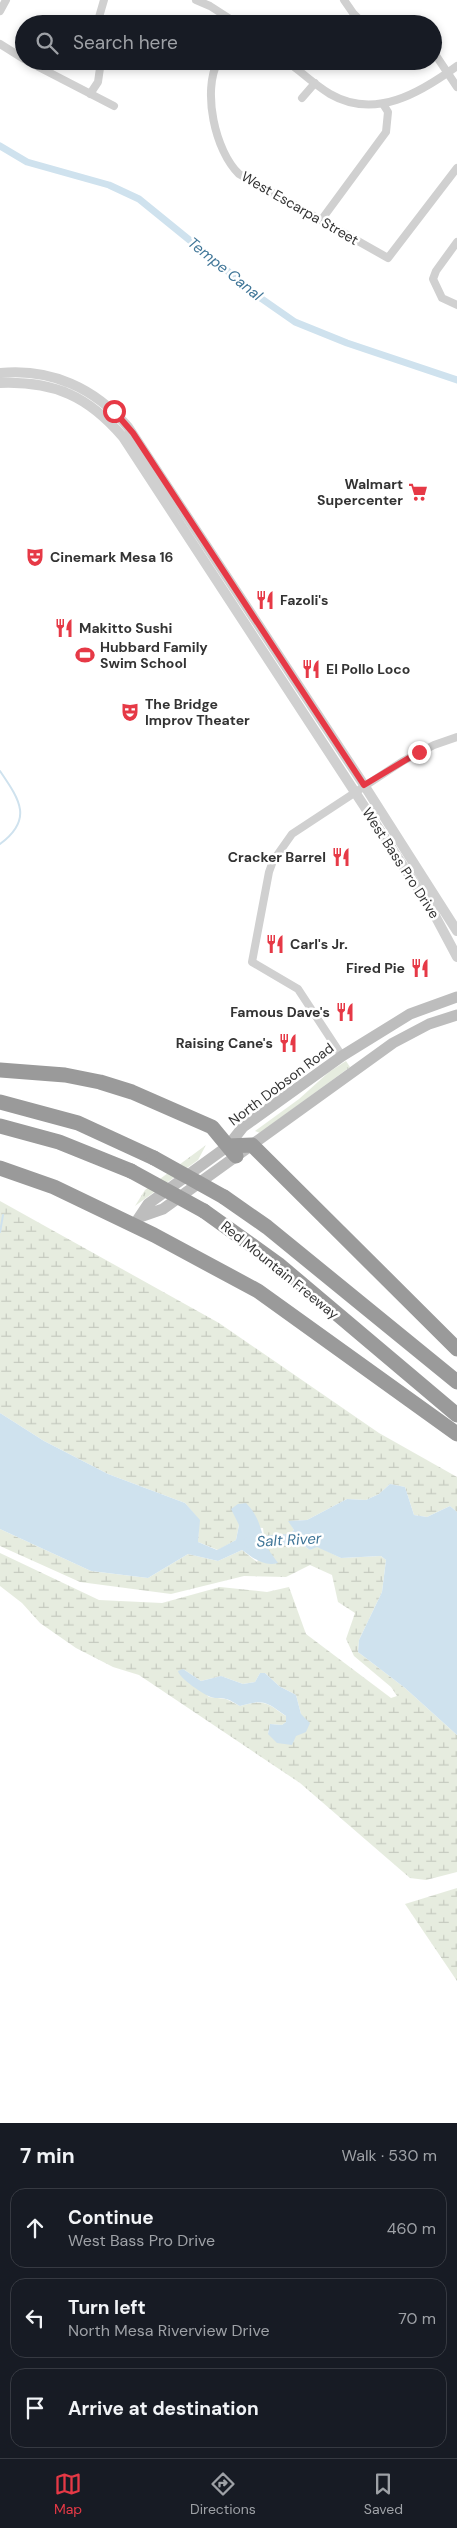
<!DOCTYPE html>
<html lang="en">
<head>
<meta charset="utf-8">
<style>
	body { margin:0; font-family:"DM Sans",sans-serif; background:#20242c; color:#f1f3f6 }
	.stop { position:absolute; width:15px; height:15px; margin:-11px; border:4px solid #e63946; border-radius:50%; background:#fff }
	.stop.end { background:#e63946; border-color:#fff; box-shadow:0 1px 5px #0008 }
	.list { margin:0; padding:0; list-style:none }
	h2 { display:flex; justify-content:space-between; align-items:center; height:65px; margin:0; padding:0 20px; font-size:21px }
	h2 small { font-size:16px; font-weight:400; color:#9ea1a6 }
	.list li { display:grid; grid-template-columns:32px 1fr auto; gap:15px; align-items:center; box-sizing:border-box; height:80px; margin:0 10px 10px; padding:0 10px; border:1px solid #363941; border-radius:15px }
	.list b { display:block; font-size:19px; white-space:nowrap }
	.list p { margin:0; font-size:16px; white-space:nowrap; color:#9ea1a6 }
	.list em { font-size:16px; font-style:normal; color:#9ea1a6 }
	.icon { flex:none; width:28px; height:28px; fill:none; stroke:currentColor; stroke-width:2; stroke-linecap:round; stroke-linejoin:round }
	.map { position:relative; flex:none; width:457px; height:2123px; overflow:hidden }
	.search { position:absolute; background:#171b24; box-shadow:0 2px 8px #0003; left:15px; right:15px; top:15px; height:55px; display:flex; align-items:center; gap:12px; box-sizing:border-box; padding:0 18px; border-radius:28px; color:#9ea1a6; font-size:19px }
	.sheet { height:335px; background:#171b24 }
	nav { display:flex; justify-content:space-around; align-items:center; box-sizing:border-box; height:70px; border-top:1px solid #363941; background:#171b24; font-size:14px; color:#9ea1a6 }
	nav a { display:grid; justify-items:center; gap:2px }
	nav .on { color:#e63946 }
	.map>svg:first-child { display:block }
	.grass { fill:url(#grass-tufts) }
	.wetland { fill:url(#wetland-marsh); fill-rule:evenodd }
	.water { fill:#cfe2ee }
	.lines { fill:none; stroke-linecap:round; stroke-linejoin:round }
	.stream { stroke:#cfe2ee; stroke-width:2 }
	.canal { stroke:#cfe2ee; stroke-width:7 }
	.river { stroke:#cfe2ee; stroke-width:11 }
	.minor { stroke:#d0d0d0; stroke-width:8 }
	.tertiary { stroke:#d0d0d0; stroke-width:10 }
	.secondary { stroke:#bdbdbd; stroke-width:11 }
	.motorway { stroke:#9a9a9a; stroke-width:15 }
	.motorway-bridge { stroke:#9a9a9a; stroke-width:15 }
	.route { stroke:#e63946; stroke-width:6 }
	.labels { text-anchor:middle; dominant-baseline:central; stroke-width:5; stroke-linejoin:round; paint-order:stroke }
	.street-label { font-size:14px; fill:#333; stroke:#fff }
	.poi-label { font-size:14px; font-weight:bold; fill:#333; stroke:#fff; text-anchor:start }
	.water-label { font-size:15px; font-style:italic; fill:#3f7597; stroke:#fff }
</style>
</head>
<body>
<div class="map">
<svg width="457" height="2123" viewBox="0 0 457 2123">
	<defs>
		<pattern id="grass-tufts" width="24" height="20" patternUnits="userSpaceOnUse" patternTransform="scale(1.25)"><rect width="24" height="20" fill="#e6ecdf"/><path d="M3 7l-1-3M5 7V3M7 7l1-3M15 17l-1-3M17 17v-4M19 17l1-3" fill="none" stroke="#c6cbc0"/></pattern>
		<pattern id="wetland-marsh" width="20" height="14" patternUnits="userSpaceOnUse" patternTransform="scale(1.25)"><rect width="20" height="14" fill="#e6ecdf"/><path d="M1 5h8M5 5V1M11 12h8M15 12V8" fill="none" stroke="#c6cbc0"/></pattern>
	</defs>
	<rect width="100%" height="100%" fill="#fff"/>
	<path class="grass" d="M346,1061L350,1067L260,1133L255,1131L299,1099L329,1072Z
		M206,1145L198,1160L135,1206L145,1190Z"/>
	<path class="wetland" d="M0,1201L219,1323L379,1433L457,1477V1512L450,1506L427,1517L414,1515L405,1487L390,1484L379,1494L366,1500L347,1499L307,1520L289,1521L294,1530L280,1542L303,1545L310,1550L317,1546L341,1558L381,1556L386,1560L382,1592L359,1640L358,1652L405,1688L457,1735V1872L426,1880L410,1878L300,1783L139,1675L113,1667L76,1648L40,1623L22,1603L0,1586V1553L99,1600L162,1603L220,1587L267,1592L289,1587L306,1634L391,1698L397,1696L391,1687L354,1656L346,1639L355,1613L338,1602L332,1575L310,1565L286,1577L244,1576L171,1594L80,1582L0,1546V1529L91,1571L148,1578L188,1554L218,1561L242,1550L257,1562L265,1544L263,1528L239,1525L236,1540L218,1550L198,1542L199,1520L185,1503L108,1474L44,1441L0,1413ZM183,1669L201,1681L221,1676L243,1684L255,1682L260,1673H265L279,1686L296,1695L301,1714L268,1734L270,1724L282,1725L286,1722L287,1717C266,1702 265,1699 240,1706L226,1699L209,1697Z
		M457,1888V1981L405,1904Z"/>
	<path class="water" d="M0,1413L44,1441L108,1474L185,1503L200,1520L198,1542L217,1550L236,1540L239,1525L231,1509L238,1504L246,1503C258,1515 260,1527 265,1542C267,1549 274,1557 278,1563C264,1567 253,1558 242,1550L218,1561L188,1554L148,1578L91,1571L0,1529Z
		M390,1484L405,1487L414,1515L427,1517L450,1506L457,1512V1735L405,1688L358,1652L359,1640L382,1592L386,1560L381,1556L341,1558L317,1547L310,1550L303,1545L279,1542L294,1530L288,1521L307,1520L347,1499L366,1500L379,1494Z
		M183,1669L201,1681L221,1676L243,1684L255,1682L260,1673H265L279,1686L296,1695L301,1714L310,1723L306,1732L296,1736L292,1745L277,1743L268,1734L270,1724L282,1725L286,1722V1716C266,1702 264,1699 240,1706C236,1704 231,1700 226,1699C221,1697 216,1699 211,1697C204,1695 179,1678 178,1671Z"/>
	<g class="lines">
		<path class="stream" d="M0,771C19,799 34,819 0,844
			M0,1232L3,1215"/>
		<path class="canal" d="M0,146L27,162L109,185L139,199L262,299L295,322L347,343L457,380"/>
		<path class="river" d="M249,1542L296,1539"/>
		<path class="minor" d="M196,0L210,6L238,24
			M344,0L353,13L364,24
			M0,11L6,0
			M97,24L104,0
			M0,44L24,59
			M433,51L457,87
			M27,61L114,106
			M218,61C202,91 215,151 239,174L388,258L457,168
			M287,61C301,72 315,85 330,94C375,120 420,93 457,66
			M90,94L98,82L101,61
			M302,98L315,83
			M322,219L386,132L388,112L383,104
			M457,242L436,271L433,279L442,298L457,305
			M342,1056L298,989L252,962L269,872L273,861L292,834L403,761L434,745L457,737"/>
		<path class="tertiary" d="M0,373C51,368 95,388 128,427L364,785L457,931
			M0,383C54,381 88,396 123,437L432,910L457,957"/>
		<path class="secondary" d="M140,1217L163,1209L393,1043L429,1024L457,1015
			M134,1225L148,1204L228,1146L243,1127L342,1056L410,1014L457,997"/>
		<path class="motorway" d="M0,1070L65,1075L100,1082L132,1092L212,1127L236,1156
			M0,1102L78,1123L154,1158
			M0,1126L59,1142L131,1171
			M228,1146L252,1145L457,1349
			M0,1168L54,1187L154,1235L258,1291L457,1434
			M224,1197L267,1227L457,1382
			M204,1211L278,1264L457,1415"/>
		<path class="motorway-bridge" d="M154,1158L224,1197
			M131,1171L204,1211"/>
	</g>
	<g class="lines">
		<path class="route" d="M114,411L133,433L364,785L419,752"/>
	</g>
	<defs>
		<g id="supermarket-bare" transform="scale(1.5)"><path d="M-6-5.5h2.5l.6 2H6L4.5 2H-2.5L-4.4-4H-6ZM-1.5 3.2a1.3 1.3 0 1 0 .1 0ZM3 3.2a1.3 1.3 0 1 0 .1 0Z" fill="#e63946" stroke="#fff" stroke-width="2.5" paint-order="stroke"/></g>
		<g id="theatre-bare" transform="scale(1.5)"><path d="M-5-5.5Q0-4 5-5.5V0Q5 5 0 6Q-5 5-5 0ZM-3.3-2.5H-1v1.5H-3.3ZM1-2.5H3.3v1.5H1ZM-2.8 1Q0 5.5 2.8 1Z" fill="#e63946" stroke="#fff" stroke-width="2.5" paint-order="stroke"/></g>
		<g id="restaurant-bare" transform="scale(1.5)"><path d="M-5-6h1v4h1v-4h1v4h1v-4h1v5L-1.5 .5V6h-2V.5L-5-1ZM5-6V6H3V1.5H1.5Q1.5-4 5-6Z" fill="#e63946" stroke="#fff" stroke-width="2.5" paint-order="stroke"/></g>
		<g id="stadium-bare" transform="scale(1.5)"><path d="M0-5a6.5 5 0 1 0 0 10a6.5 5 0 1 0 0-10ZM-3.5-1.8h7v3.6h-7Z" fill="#e63946" stroke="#fff" stroke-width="2.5" paint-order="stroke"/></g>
	</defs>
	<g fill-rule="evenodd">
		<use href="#supermarket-bare" x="418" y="492"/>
		<use href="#theatre-bare" x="35" y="557"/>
		<use href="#restaurant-bare" x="265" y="600"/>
		<use href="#restaurant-bare" x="64" y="628"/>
		<use href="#stadium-bare" x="85" y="655"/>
		<use href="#restaurant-bare" x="311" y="669"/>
		<use href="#theatre-bare" x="130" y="712"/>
		<use href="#restaurant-bare" x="341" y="857"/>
		<use href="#restaurant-bare" x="275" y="944"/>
		<use href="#restaurant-bare" x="420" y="968"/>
		<use href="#restaurant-bare" x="345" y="1012"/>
		<use href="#restaurant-bare" x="288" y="1043"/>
	</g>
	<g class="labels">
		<g class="street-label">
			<text transform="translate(300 208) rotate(30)">West Escarpa Street</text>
			<text transform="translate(401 863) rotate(57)">West Bass Pro Drive</text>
			<text transform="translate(281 1084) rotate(-37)">North Dobson Road</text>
			<text transform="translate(280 1270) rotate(39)">Red Mountain Freeway</text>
		</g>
		<g class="poi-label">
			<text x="403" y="484" text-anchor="end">Walmart<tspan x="403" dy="16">Supercenter</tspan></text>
			<text x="50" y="557">Cinemark Mesa 16</text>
			<text x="280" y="600">Fazoli's</text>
			<text x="79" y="628">Makitto Sushi</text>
			<text x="100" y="647">Hubbard Family<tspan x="100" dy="16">Swim School</tspan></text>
			<text x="326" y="669">El Pollo Loco</text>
			<text x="145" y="704">The Bridge<tspan x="145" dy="16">Improv Theater</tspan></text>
			<text x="326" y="857" text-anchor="end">Cracker Barrel</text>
			<text x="290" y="944">Carl's Jr.</text>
			<text x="405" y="968" text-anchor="end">Fired Pie</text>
			<text x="330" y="1012" text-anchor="end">Famous Dave's</text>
			<text x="273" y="1043" text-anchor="end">Raising Cane's</text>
		</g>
		<g class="water-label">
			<text transform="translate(225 269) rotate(39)">Tempe Canal</text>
			<text transform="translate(289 1540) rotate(-3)">Salt River</text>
		</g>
	</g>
</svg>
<div class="stop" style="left:114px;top:411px"></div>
<div class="stop end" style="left:419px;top:752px"></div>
<div class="search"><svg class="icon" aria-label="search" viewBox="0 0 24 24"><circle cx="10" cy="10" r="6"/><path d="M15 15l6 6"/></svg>Search here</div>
</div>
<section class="sheet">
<h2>7 min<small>Walk · 530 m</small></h2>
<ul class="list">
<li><svg class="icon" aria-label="ahead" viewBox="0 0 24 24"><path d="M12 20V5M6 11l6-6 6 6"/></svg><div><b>Continue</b><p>West Bass Pro Drive</p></div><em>460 m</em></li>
<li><svg class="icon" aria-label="left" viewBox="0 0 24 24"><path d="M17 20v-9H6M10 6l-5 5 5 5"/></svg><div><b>Turn left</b><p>North Mesa Riverview Drive</p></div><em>70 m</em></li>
<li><svg class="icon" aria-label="arrive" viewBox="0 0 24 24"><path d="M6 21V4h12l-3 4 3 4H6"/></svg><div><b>Arrive at destination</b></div></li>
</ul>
</section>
<nav>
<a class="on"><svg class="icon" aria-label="map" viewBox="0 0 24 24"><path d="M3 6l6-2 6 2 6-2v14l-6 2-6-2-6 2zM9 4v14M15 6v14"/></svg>Map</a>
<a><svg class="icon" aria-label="directions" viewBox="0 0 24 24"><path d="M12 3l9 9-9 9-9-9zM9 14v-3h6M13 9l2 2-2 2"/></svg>Directions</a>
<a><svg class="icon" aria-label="saved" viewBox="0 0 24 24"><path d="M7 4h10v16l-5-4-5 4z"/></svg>Saved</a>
</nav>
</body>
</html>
